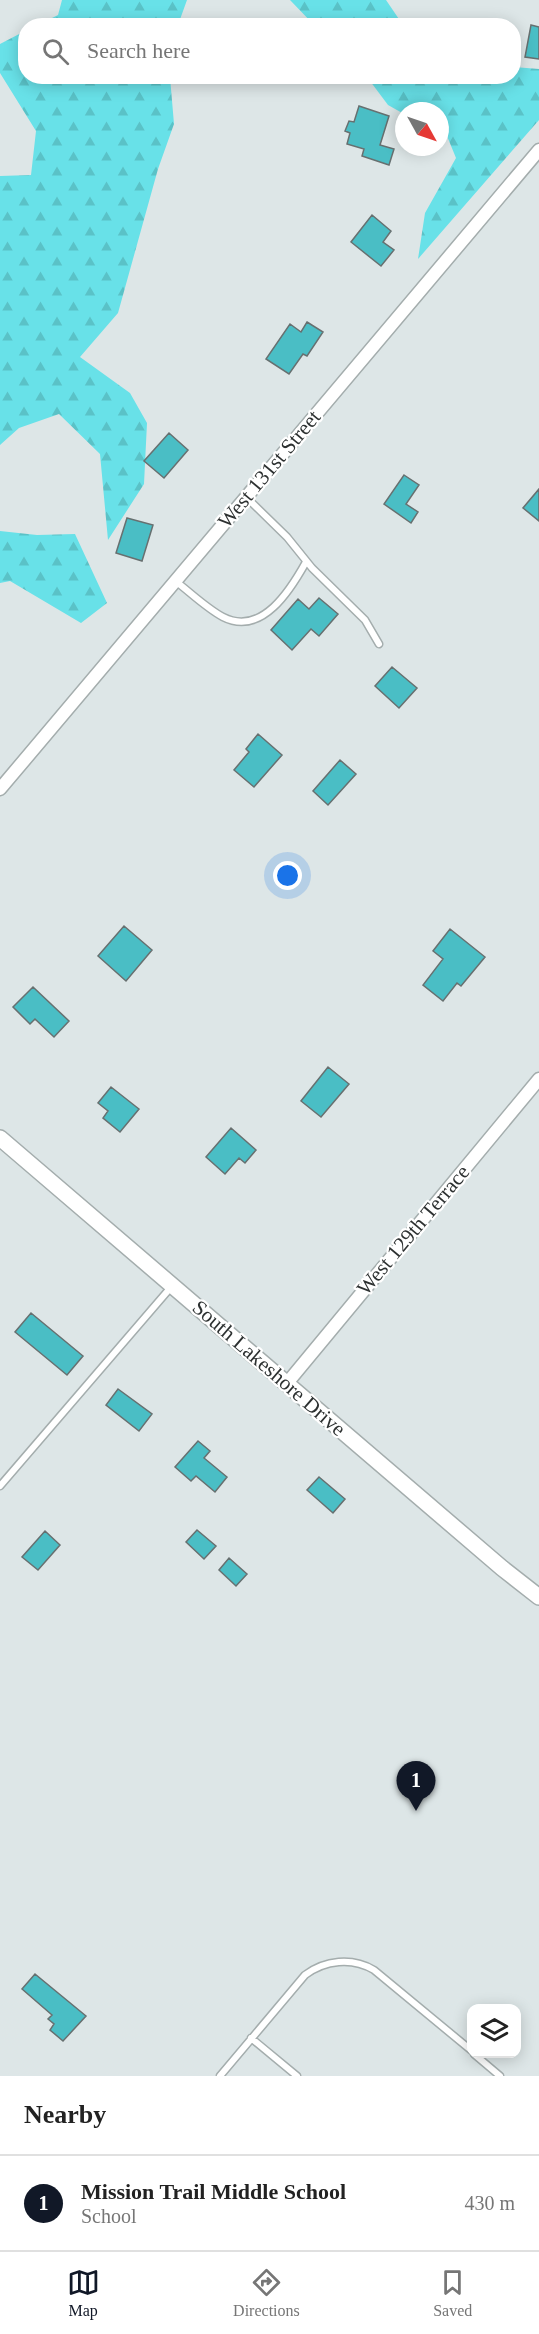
<!DOCTYPE html>
<html lang="en">
<head>
<meta charset="utf-8">
<style>
	body { margin:0; font-family:Georgia,serif; background:#f2f2f2; color:#222 }
	.controls { position:absolute; right:18px; bottom:18px; display:grid; overflow:hidden; border-radius:12px; box-shadow:0 3px 15px #0003 }
	.controls button { width:54px; height:54px; display:grid; place-items:center; padding:0; border:0; border-bottom:2px solid #e0e0e0; background:#fff; color:#222; font:30px sans-serif }
	.compass { position:absolute; left:395px; top:102px; width:54px; height:54px; border-radius:50%; background:#fff; box-shadow:0 3px 15px #0003; rotate:130deg }
	.you { position:absolute; left:288px; top:876px; width:21px; height:21px; margin:-15px; border:4px solid #fff; border-radius:50%; background:#1a73e8; box-shadow:0 0 0 9px #1a73e833 }
	.badge { display:grid; place-items:center; width:39px; height:39px; border-radius:50%; background:#111827; color:#fff; font-size:20px; font-weight:700 }
	.pin { position:absolute; translate:-50% -50px; filter:drop-shadow(0 2px 3px #0008) }
	.pin::after { content:''; position:absolute; top:32px; width:21px; height:18px; background:inherit; clip-path:polygon(0 0,100% 0,50% 100%) }
	.list { margin:0; padding:0; list-style:none }
	h2 { display:flex; justify-content:space-between; align-items:center; height:78px; margin:0; padding:0 24px; font-size:26px }
	h2 small { font-size:20px; font-weight:400; color:#767676 }
	.list li { display:grid; grid-template-columns:39px 1fr auto; gap:18px; align-items:center; box-sizing:border-box; height:96px; padding:0 24px; border-top:2px solid #e0e0e0 }
	.list b { display:block; font-size:22px; white-space:nowrap }
	.list p { margin:0; font-size:20px; white-space:nowrap; color:#767676 }
	.list em { font-size:20px; font-style:normal; color:#767676 }
	.icon { flex:none; width:33px; height:33px; fill:none; stroke:currentColor; stroke-width:2; stroke-linecap:round; stroke-linejoin:round }
	.map { position:relative; flex:none; width:539px; height:2076px; overflow:hidden }
	.search { position:absolute; background:#fff; box-shadow:0 3px 15px #0003; left:18px; right:18px; top:18px; height:66px; display:flex; align-items:center; gap:15px; box-sizing:border-box; padding:0 21px; border-radius:24px; color:#767676; font-size:22px }
	.sheet { height:174px; background:#fff }
	nav { display:flex; justify-content:space-around; align-items:center; box-sizing:border-box; height:84px; border-top:2px solid #e0e0e0; background:#fff; font-size:16px; color:#767676 }
	nav a { display:grid; justify-items:center; gap:3px }
	nav .on { color:#111827 }
	.map>svg:first-child { display:block }
	.forest { fill:url(#forest-firs) }
	.building { fill:#4abec5; stroke:#677070; stroke-width:1.5 }
	.lines { fill:none; stroke-linecap:round; stroke-linejoin:round }
	.service-casing { stroke:#a4adad; stroke-width:9 }
	.minor-casing { stroke:#a4adad; stroke-width:15 }
	.tertiary-casing { stroke:#a4adad; stroke-width:18 }
	.service { stroke:#fff; stroke-width:6 }
	.minor { stroke:#fff; stroke-width:12 }
	.tertiary { stroke:#fff; stroke-width:15 }
	.labels { text-anchor:middle; dominant-baseline:central; stroke-width:4.5; stroke-linejoin:round; paint-order:stroke }
	.street-label { font-size:21px; fill:#2d3131; stroke:#fff }
</style>
</head>
<body>
<div class="map">
<svg width="539" height="2076" viewBox="0 0 539 2076">
	<defs>
		<pattern id="forest-firs" width="22" height="20" patternUnits="userSpaceOnUse" patternTransform="scale(1.5)"><rect width="22" height="20" fill="#68e1e8"/><path d="M5 1l3.5 6h-7zM16 11l3.5 6h-7z" fill="#5ac2c7"/></pattern>
	</defs>
	<rect width="100%" height="100%" fill="#dde6e7"/>
	<path class="forest" d="M62,0H187L178,25H38L58,15Z
		M290,0H386L403,25H314Z
		M25,31L26,76L170,77L174,124L158,169L118,313L80,357L130,393L147,423L144,484L108,540L100,454L59,414L19,428L0,445V176L31,175L36,131L0,73V44Z
		M514,67L539,69V120L418,259L425,213L456,158L447,136L440,132V111H404V114L388,105L367,77L514,76Z
		M0,531L37,535L75,534L107,603L81,623L10,581L0,583Z"/>
	<path class="building" d="M531,25L539,27V59L525,57Z
		M359,106L389,116L380,145L394,149L389,165L362,156L364,149L347,144L350,133L345,131L349,121L354,122Z
		M372,215L391,231L383,242L394,250L381,266L351,242Z
		M307,322L323,332L307,356L303,354L289,374L266,359L290,324L301,332Z
		M169,433L188,450L164,478L144,461Z
		M404,475L419,485L406,504L418,512L411,523L384,504Z
		M539,489V521L523,508Z
		M127,518L153,525L142,561L116,553Z
		M319,598L338,614L319,636L311,629L292,650L271,630L298,599L309,609Z
		M392,667L417,688L399,708L375,686Z
		M258,734L282,755L254,787L234,770L249,752L246,749Z
		M340,760L356,774L328,805L313,791Z
		M124,926L152,950L126,981L98,956Z
		M450,929L485,957L461,986L457,983L443,1001L423,985L443,959L433,951Z
		M33,987L69,1021L54,1037L35,1019L30,1024L13,1007Z
		M328,1067L349,1084L321,1117L301,1101Z
		M111,1087L139,1109L120,1132L103,1118L108,1111L98,1103Z
		M231,1128L256,1150L245,1163L239,1158L225,1174L206,1157Z
		M31,1313L83,1356L67,1375L15,1332Z
		M118,1389L152,1414L139,1431L106,1405Z
		M198,1441L210,1451L204,1458L227,1477L215,1492L196,1476L191,1481L175,1467Z
		M319,1477L345,1499L333,1513L307,1490Z
		M197,1530L216,1546L204,1559L186,1542Z
		M45,1531L60,1545L38,1570L22,1557Z
		M229,1558L247,1574L236,1586L219,1570Z
		M35,1974L86,2016L63,2041L50,2030L54,2024L48,2019L52,2015L22,1989Z"/>
	<g class="lines">
		<g class="service-casing">
			<path id="service" d="M246,497L287,537L312,568L365,620L379,644
				M174,580C190,592 206,608 223,617C262,637 291,589 306,562
				M0,1486L172,1286
				M251,2038L297,2076
				M474,2054L500,2076
				M220,2076L305,1975C325,1960 352,1957 374,1970L472,2051"/>
		</g>
		<g class="minor-casing">
			<path id="minor" d="M0,789L539,150
				M288,1382L539,1079"/>
		</g>
		<g class="tertiary-casing">
			<path id="tertiary" d="M0,1138L502,1568L539,1597"/>
		</g>
		<use href="#service" class="service"/>
		<use href="#minor" class="minor"/>
		<use href="#tertiary" class="tertiary"/>
	</g>
	<g class="labels">
		<g class="street-label">
			<text transform="translate(269 469) rotate(-50)">West 131st Street</text>
			<text transform="translate(413 1230) rotate(-50)">West 129th Terrace</text>
			<text transform="translate(269 1368) rotate(41)">South Lakeshore Drive</text>
		</g>
	</g>
</svg>
<div class="controls">
<button><svg class="icon" aria-label="layers" viewBox="0 0 24 24"><path d="M12 4l9 5-9 5-9-5zM3 14l9 5 9-5"/></svg></button>
</div>
<svg class="compass" viewBox="-18 -18 36 36"><path d="M0-13l5 13h-10z" fill="#e53935"/><path d="M0 13l5-13h-10z" fill="#767676"/></svg>
<div class="you"></div>
<div class="pin badge" style="left:416px;top:1811px">1</div>
<div class="search"><svg class="icon" aria-label="search" viewBox="0 0 24 24"><circle cx="10" cy="10" r="6"/><path d="M15 15l6 6"/></svg>Search here</div>
</div>
<section class="sheet">
<h2>Nearby<small></small></h2>
<ul class="list">
<li><span class="badge">1</span><div><b>Mission Trail Middle School</b><p>School</p></div><em>430 m</em></li>
</ul>
</section>
<nav>
<a class="on"><svg class="icon" aria-label="map" viewBox="0 0 24 24"><path d="M3 6l6-2 6 2 6-2v14l-6 2-6-2-6 2zM9 4v14M15 6v14"/></svg>Map</a>
<a><svg class="icon" aria-label="directions" viewBox="0 0 24 24"><path d="M12 3l9 9-9 9-9-9zM9 14v-3h6M13 9l2 2-2 2"/></svg>Directions</a>
<a><svg class="icon" aria-label="saved" viewBox="0 0 24 24"><path d="M7 4h10v16l-5-4-5 4z"/></svg>Saved</a>
</nav>
</body>
</html>
